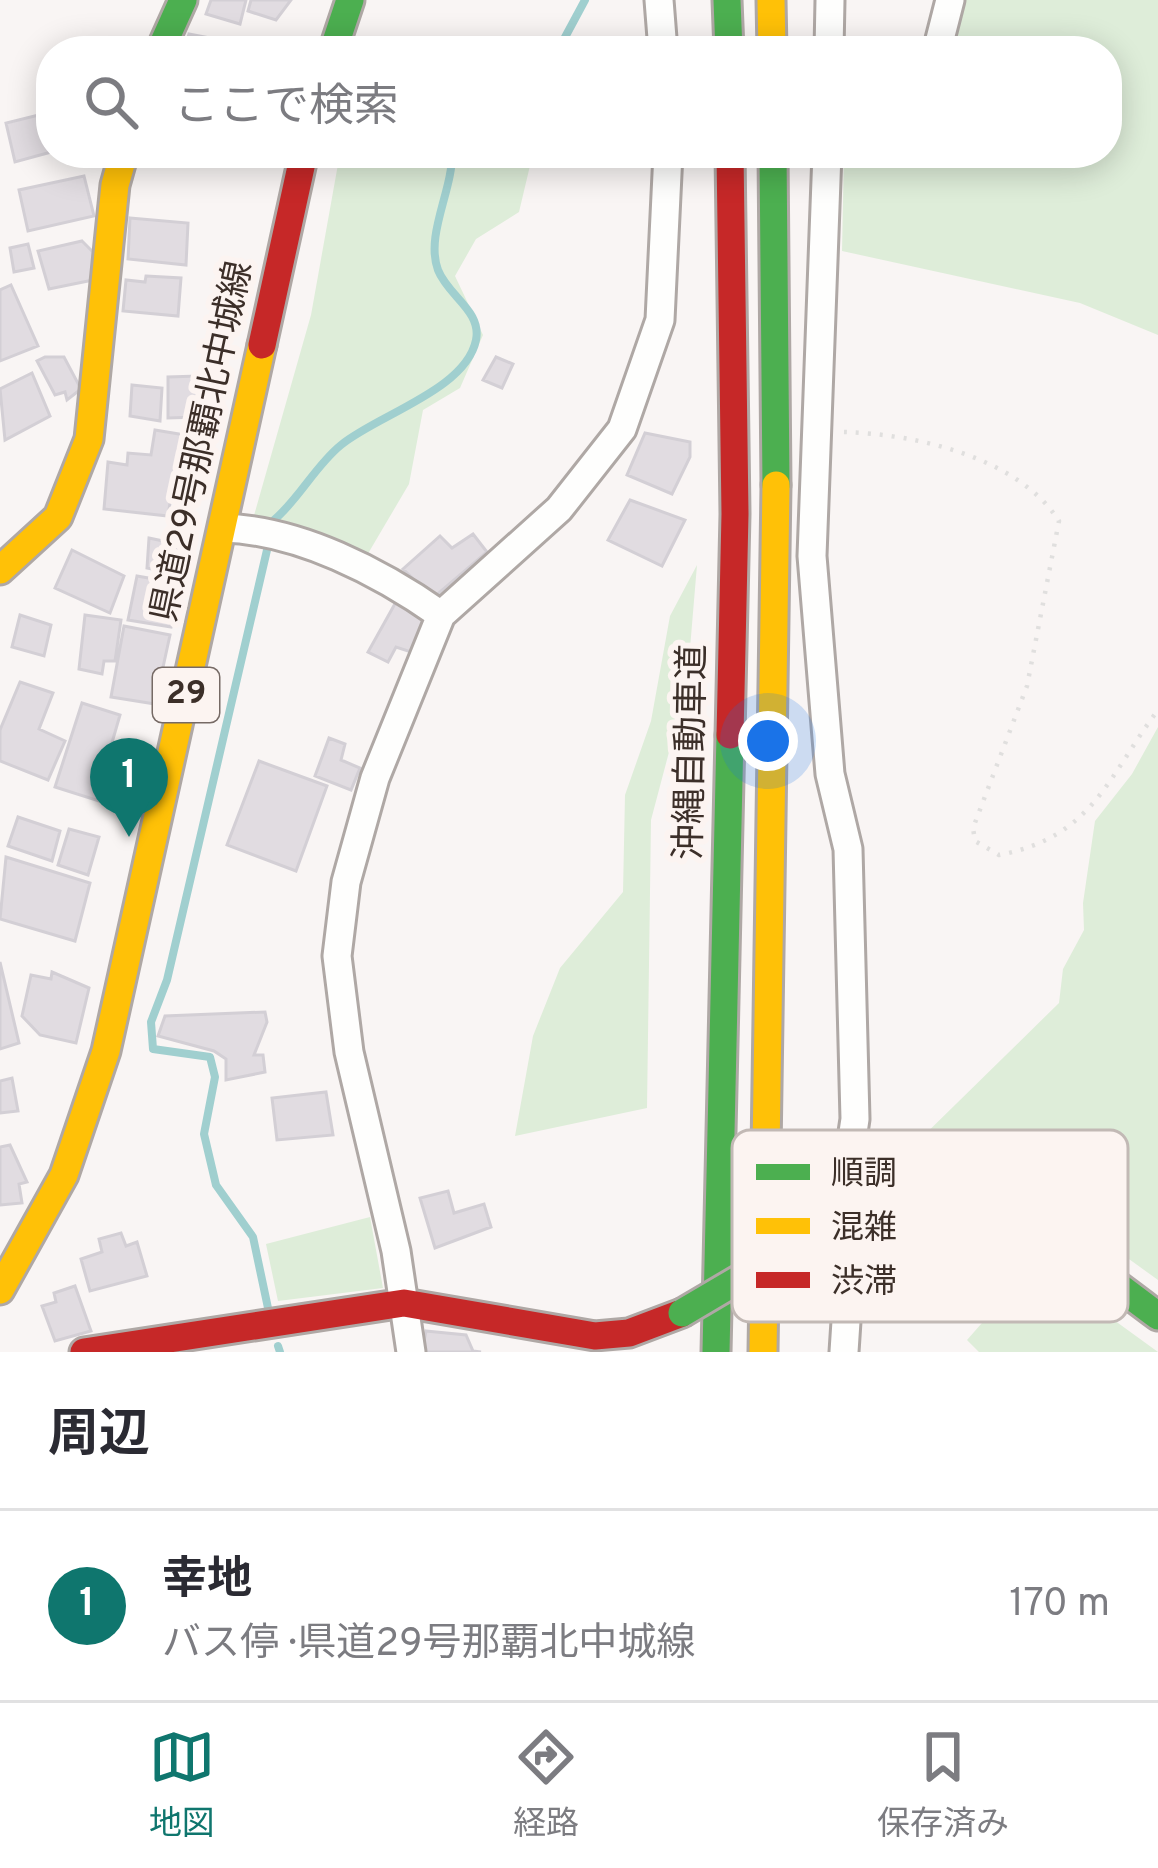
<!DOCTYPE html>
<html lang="ja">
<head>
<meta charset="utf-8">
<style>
	body { margin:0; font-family:Overpass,"Noto Sans JP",sans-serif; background:#f7f7f7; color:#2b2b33 }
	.you { position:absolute; left:768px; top:741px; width:42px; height:42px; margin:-30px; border:9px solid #fff; border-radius:50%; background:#1a73e8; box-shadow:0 0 0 18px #1a73e833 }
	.badge { display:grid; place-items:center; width:78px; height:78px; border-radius:50%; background:#0f766e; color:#fff; font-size:39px; font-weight:700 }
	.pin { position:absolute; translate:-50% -99px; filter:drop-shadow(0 3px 6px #0008) }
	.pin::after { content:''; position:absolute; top:63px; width:42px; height:36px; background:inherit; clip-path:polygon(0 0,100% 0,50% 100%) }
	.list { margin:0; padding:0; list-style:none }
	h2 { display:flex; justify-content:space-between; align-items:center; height:156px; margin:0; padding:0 48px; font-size:51px }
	h2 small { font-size:39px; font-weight:400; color:#7c7c81 }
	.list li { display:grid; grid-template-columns:78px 1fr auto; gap:36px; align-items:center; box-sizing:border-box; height:192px; padding:0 48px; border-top:3px solid #e1e1e2 }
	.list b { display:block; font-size:45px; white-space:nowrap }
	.list p { margin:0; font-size:39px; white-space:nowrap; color:#7c7c81 }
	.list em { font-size:39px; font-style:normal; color:#7c7c81 }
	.icon { flex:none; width:66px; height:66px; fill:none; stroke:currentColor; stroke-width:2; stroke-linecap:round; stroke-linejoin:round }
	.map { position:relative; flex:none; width:1158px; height:1352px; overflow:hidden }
	.search { position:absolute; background:#fff; box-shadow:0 6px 30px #0003; left:36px; right:36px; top:36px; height:132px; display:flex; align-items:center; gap:30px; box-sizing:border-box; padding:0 42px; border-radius:48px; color:#7c7c81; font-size:45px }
	.sheet { height:348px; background:#fff }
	nav { display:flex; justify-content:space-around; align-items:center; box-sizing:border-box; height:168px; border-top:3px solid #e1e1e2; background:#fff; font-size:33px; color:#7c7c81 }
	nav a { display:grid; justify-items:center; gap:6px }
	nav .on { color:#0f766e }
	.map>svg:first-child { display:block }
	.green { fill:#deedd9 }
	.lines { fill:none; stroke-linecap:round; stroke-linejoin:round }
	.stream { stroke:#a0cfcf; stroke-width:8 }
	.building { fill:#e1dce1; stroke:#d3cfd5; stroke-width:3 }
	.street-casing { stroke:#afa8a5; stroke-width:33 }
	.fast-casing { stroke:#afa8a5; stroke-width:33 }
	.slow-casing { stroke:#afa8a5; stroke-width:33 }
	.jam-casing { stroke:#afa8a5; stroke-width:33 }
	.path { stroke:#e0dfde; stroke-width:4.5; stroke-dasharray:3 9; stroke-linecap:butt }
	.street { stroke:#fefefd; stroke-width:27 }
	.fast { stroke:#4caf50; stroke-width:27 }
	.slow { stroke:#ffc107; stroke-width:27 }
	.jam { stroke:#c62828; stroke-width:27 }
	.fast-bridge-casing { stroke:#afa8a5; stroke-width:33; stroke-linecap:butt }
	.fast-bridge { stroke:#4caf50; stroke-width:27 }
	.labels { text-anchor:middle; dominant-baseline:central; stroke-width:12; stroke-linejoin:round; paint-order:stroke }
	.shield { fill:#fcf4f1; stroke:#766a65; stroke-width:3 }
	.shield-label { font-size:33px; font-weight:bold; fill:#3c2f29 }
	.street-label { font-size:36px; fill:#3c2f29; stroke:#fcf4f1 }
	.key { fill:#fcf4f1; stroke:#c2b9b5; stroke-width:3 }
	.key-label { font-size:33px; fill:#3c2f29 }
</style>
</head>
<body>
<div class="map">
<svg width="1158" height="1352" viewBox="0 0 1158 1352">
	<rect width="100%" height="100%" fill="#f9f5f4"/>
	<path class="green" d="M963,0H1158V335L1080,303L842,251L844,153H1107V51H947Z
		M340,153H533L519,212L476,239L455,276L483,335L460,388L423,410L409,484L366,557L301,527L253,519L311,315Z
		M697,565L687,684L651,820L647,1108L515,1136L533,1036L560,968L623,892L625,795L651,721L670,616Z
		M1158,727V1280L1014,1176L970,1164L919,1172L907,1152L1059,1003L1063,969L1084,930L1083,903L1095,821L1132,774Z
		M370,1217L383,1288L278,1301L266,1244Z
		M998,1244L1056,1278L1158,1352H979L967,1340L996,1307L984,1278Z"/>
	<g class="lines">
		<path class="stream" d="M462,51L470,45L544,48L563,41L585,0
			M268,1308L253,1237L216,1185L204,1134L215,1077L210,1057L153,1049L151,1022L167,980L274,520C300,498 315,466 341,445C377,415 466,390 476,340C482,311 448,296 438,270C425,235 453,190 452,153
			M278,1346L280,1352"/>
	</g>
	<path class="building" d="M211,0H246L240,24L206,14Z
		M251,0H291L276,20L248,11Z
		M189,34L225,41L222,51H184Z
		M51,112V152L15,162L6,123Z
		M84,176L94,216L28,231L19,190Z
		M130,218L188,223L186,265L128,259Z
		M82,241L93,252V280L49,289L38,251Z
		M28,244L34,268L14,272L10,248Z
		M146,276L181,278L178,316L123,311L126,280L145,282Z
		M11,285L38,346L0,361V290Z
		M45,357H64L81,389L67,400L65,392L55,395L37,361Z
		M496,357L513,364L502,388L483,380Z
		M32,373L50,416L5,440L0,389Z
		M198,376V417L168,418V377Z
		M132,385L162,388L160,421L130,416Z
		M155,430L203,438L195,487L173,484L168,516L104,509L108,462L127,465L128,453L151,455Z
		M645,433L690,442V457L672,494L627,475Z
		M630,500L685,520L662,566L608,540Z
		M473,534L487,552L433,598L403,569L440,536L452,548Z
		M149,538L182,545L178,574L147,568Z
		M72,550L124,576L110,613L55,588Z
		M137,576L177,583L171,627L128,620Z
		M396,602L427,622L411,652L396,647L388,662L368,652Z
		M20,615L51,625L44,656L12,647Z
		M85,615L121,620L115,661H104L102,674L79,669Z
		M124,626L170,635L155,704L111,697Z
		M20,682L53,693L39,729L65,741L48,780L0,761V730Z
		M82,703L120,715L109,753L129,759L124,776L133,780L121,808L55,787Z
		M329,738L345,744L341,760L360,768L351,790L315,776Z
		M259,761L327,786L296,871L227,845Z
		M18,817L60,831L52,861L8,846Z
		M69,829L99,837L88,875L58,865Z
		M6,857L90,883L75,941L0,919Z
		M0,962L19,1043L0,1049Z
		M52,972L89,988L76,1043L40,1035L22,1016L31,975L51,979Z
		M265,1012L267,1022L254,1055H263L265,1072L226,1080V1059L214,1051L158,1036L165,1016Z
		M12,1078L18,1111L0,1113V1081Z
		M326,1092L333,1135L277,1140L272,1098Z
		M10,1145L27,1182L19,1184L22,1203L0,1205V1147Z
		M448,1191L454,1213L484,1204L491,1227L435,1248L420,1198Z
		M121,1233L126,1246L137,1242L147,1276L90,1291L81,1259L102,1252L99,1239Z
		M75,1286L91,1331L55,1341L42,1306L56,1302L54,1293Z
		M426,1331L466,1335L473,1351L481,1352H422Z"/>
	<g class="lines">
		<g class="street-casing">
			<path id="street" d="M659,0L663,51
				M829,51L830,0
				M937,51L950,0
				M827,153L812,556L830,774L848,849L855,1119L848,1166L853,1214L844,1352
				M223,528C299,530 380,572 441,615
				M411,1352L396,1251L349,1052L337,956L346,882L375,778L441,615L559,509L622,429L660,320L668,153"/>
		</g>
		<g class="fast-casing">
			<path id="fast" d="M727,0L729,51
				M160,51L183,0
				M333,51L350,0
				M773,153L776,485
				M799,1244C973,1161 1017,1211 1158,1316
				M716,1352L730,735"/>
		</g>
		<g class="slow-casing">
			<path id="slow" d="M771,0L772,51
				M0,570L58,517L89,439L115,185L124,153
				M0,1290L64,1175L106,1051L262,345
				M763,1352L776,485"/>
		</g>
		<g class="jam-casing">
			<path id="jam" d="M262,345L304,153
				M730,735L735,514L730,153
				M84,1352L404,1303L595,1336L629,1333L682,1313"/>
		</g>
		<path class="path" d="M844,432C915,434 1018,457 1059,521L1027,686L973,828L975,841L999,855C1093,837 1107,778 1158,710"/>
		<use href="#street" class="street"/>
		<use href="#fast" class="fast"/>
		<use href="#slow" class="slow"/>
		<use href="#jam" class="jam"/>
		<g class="fast-bridge-casing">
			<path id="fast-bridge" d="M682,1313L799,1244"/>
		</g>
		<use href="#fast-bridge" class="fast-bridge"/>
	</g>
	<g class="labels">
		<rect class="shield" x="153" y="668" width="66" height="54" rx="9"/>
		<g class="shield-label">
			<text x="186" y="695">29</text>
		</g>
		<g class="street-label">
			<text transform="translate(204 442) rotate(-78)">県道29号那覇北中城線</text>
			<text transform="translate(693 752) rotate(-89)">沖縄自動車道</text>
		</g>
	</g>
	<rect x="732" y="1130" width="396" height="192" rx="18" class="key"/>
	<rect x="756" y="1164" width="54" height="16" fill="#4caf50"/>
	<rect x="756" y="1218" width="54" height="16" fill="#ffc107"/>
	<rect x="756" y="1272" width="54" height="16" fill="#c62828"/>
	<g class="key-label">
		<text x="831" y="1184">順調</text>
		<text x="831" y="1238">混雑</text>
		<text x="831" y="1292">渋滞</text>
	</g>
</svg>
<div class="you"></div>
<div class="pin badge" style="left:129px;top:837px">1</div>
<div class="search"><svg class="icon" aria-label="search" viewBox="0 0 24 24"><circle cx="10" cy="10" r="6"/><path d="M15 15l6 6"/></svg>ここで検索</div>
</div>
<section class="sheet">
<h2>周辺<small></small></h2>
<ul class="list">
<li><span class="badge">1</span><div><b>幸地</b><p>バス停 · 県道29号那覇北中城線</p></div><em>170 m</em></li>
</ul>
</section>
<nav>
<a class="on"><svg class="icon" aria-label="map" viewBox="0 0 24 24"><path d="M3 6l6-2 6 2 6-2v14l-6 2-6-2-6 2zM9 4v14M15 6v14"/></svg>地図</a>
<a><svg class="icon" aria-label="directions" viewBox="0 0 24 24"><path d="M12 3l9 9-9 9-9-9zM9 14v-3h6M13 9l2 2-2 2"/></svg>経路</a>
<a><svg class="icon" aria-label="saved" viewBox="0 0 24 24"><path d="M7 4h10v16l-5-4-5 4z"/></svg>保存済み</a>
</nav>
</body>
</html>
